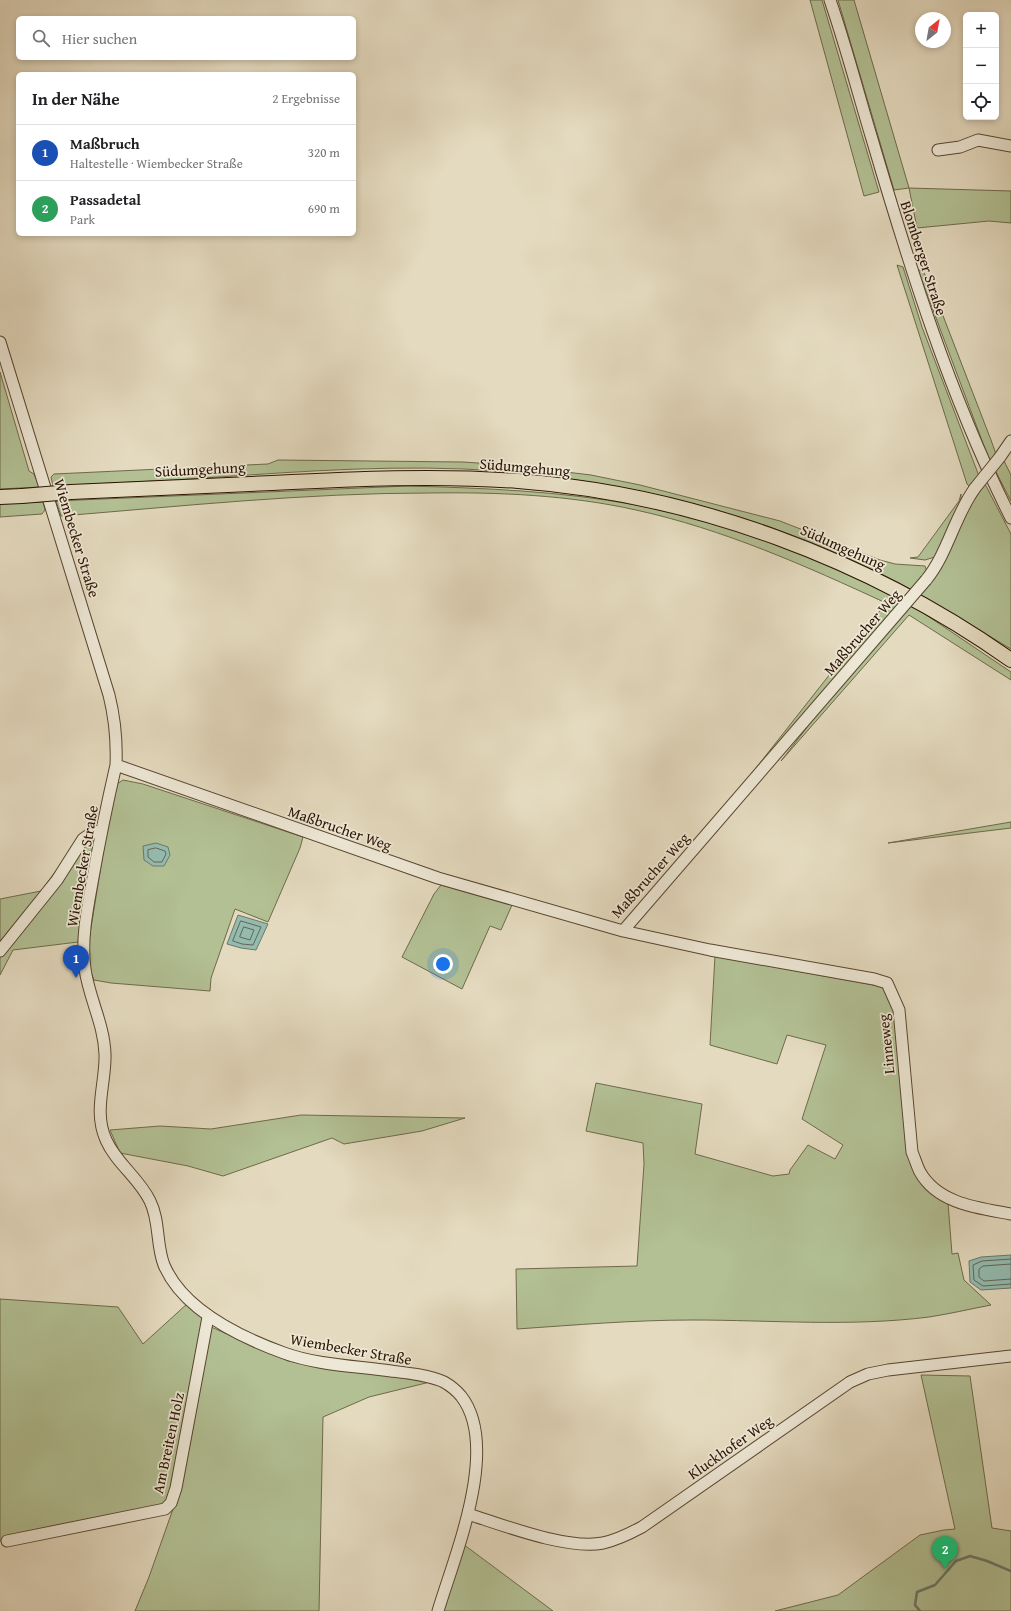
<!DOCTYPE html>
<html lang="de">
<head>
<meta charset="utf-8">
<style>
	body { margin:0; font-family:"Gentium Book Plus",serif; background:#f2f2f2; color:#202124 }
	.controls { position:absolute; right:12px; top:12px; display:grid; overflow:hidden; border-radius:6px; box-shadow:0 2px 6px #0003 }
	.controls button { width:36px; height:36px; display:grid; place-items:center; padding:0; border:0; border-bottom:1px solid #e0e0e0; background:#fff; color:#202124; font:20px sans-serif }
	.compass { position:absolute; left:915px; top:12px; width:36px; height:36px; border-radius:50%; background:#fff; box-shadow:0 2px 6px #0003; rotate:31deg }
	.you { position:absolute; left:443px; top:964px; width:14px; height:14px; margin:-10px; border:3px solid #fff; border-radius:50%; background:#1a73e8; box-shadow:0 0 0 6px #1a73e833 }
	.badge { display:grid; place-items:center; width:26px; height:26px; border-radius:50%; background:#111827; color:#fff; font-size:13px; font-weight:700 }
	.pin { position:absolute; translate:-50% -33px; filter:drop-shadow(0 1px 2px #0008) }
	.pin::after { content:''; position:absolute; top:21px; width:14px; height:12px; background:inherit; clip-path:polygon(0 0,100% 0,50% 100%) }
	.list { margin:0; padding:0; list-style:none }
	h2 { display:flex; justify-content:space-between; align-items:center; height:52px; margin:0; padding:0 16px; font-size:17px }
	h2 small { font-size:13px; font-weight:400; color:#757577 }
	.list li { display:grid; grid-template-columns:26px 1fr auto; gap:12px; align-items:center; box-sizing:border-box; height:56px; padding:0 16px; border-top:1px solid #e0e0e0 }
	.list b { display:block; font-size:15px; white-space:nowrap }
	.list p { margin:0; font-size:13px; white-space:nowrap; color:#757577 }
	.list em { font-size:13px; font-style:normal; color:#757577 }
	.icon { flex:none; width:22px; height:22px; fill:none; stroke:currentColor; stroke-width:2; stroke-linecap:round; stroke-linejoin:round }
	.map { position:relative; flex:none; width:1011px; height:1611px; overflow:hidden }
	.search { position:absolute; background:#fff; box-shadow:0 2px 6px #0003; left:16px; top:16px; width:340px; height:44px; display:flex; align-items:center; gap:10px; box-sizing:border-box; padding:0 14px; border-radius:6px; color:#757577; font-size:15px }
	.panel { position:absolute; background:#fff; box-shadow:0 2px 6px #0003; left:16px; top:72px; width:340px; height:164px; border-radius:6px }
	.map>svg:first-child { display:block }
	.green { fill:#b2c094; stroke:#6e6a4a }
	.water { fill:#95bbaf; stroke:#6b7869 }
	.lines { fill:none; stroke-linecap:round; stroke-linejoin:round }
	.shore { stroke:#606758; stroke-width:1 }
	.stream { stroke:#6b7869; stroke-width:2.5 }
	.minor-casing { stroke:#594530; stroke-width:13 }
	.major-casing { stroke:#2b1301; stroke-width:16 }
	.minor { stroke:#ede7d5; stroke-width:11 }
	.major { stroke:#e4dabf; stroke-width:14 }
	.minor-bridge-casing { stroke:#594530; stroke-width:13; stroke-linecap:butt }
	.major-bridge-casing { stroke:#2b1301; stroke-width:16; stroke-linecap:butt }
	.minor-bridge { stroke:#ede7d5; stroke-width:11 }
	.major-bridge { stroke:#e4dabf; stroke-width:14 }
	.labels { text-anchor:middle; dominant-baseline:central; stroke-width:3.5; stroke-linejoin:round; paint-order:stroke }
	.street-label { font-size:15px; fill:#2b1301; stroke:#ede7d5 }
</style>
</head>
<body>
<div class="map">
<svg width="1011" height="1611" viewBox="0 0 1011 1611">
	<rect width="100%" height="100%" fill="#e4dabf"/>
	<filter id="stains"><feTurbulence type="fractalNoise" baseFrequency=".005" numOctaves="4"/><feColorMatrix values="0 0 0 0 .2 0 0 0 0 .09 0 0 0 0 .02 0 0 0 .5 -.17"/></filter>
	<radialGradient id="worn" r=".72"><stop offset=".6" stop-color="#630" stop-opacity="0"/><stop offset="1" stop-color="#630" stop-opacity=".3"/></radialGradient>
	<path class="green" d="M810,0H822L879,192L864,196Z
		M838,0H854L909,188L1011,191V223L989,221L917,228L909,188L894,190Z
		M897,265L903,267L922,327L979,476L970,487L967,484Z
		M918,270L923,271L935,295L991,440L996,454L990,462Z
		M0,372L29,471L34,474L39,487L0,489Z
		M1003,459L1011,475V501L995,470Z
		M278,460L463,462L508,465L591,475L640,485L780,521L880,560L895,564L925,566L927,572L912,590C775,515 620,477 464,469C366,465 270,474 173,480C133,482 93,484 53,486L51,477L54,474L268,464Z
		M985,484L1011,534V649L919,594L961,519Z
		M407,486C484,488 560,491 636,505C729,522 819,559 903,601L752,773L886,603C806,566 723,529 636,510C569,495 498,492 429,493C306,493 184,506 61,516L56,501Z
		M961,494V502L935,557L925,560L910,558L918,557L959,501Z
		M43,502L45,510L42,514L0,517V503Z
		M910,604L1011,672V680L909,615L781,761L828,700Z
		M123,780L143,784L303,837L300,848L268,922L235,909L211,978L210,991L111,983L94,980L88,965L89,940L114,786Z
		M1011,822V828L888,843Z
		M83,834L92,835L93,852L78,942L13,950L0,975V899L41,891Z
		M441,885L512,905L501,930L490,926L462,989L402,957L434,894Z
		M715,956L879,986L887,990L893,1002L909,1154L948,1203L952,1254L958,1253L964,1280L991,1305C970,1309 949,1314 929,1317C850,1327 771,1320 692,1320C634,1320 575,1325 517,1329L516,1269L637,1266L644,1164L643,1143L586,1131L596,1083L702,1104L695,1154L773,1176L789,1174L790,1170L808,1145L835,1159L843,1145L802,1119L826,1045L787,1035L777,1064L710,1045Z
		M301,1115L465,1118L422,1131L344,1144L332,1138L223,1176L188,1166L120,1153L110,1130L160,1126L211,1129Z
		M0,1299L118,1307L143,1344L188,1303L203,1319L171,1496L164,1506L0,1541Z
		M209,1326L288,1361L430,1382L369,1397L323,1417L319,1611H135L149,1577L179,1492Z
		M921,1375L970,1376L992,1528L1011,1531V1611H775L838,1595L920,1535L944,1530L955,1529Z
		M463,1544L553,1611H442Z"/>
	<path class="water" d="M156,843L168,847L170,855L164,866H153L144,860L143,846Z
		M238,915L268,924L256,950L241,948L227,944Z
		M1011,1255V1288L981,1290L970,1282L969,1261L981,1257Z"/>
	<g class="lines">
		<path class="shore" d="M156,848L165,851L166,854L162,862H154L148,857V850Z
			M241,921L261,927L253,945L242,944L233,941Z
			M244,927L254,930L250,940L240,937Z
			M1011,1259L982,1261L973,1265L974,1280L983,1286L1011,1284
			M1011,1264L983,1266L979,1269V1277L984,1281L1011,1279"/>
		<path class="stream" d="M920,1611L915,1605L917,1592L935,1585L956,1561L970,1556L987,1561L1011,1571"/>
		<g class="minor-casing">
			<path id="minor" d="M830,0C846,46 858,93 872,139C910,268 950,397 1011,518
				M938,150L960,147L978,140L1011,146
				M0,342L109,695C115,719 117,741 116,765C107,804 99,843 92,883C87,910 81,941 85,969C89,998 104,1024 105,1054C106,1083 93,1111 106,1140C116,1163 139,1178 150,1201C160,1221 156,1245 164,1265C183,1310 240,1337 284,1353C317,1365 355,1366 391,1371C408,1373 428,1375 444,1382C451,1386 456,1390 461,1396C501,1447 454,1557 438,1611
				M1000,457L1011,441
				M926,580C948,553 954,517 975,488
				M116,765L438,878L623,931L710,950L874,979L887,983L899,1010L912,1152C915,1159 917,1166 920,1172C938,1204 979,1208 1011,1214
				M623,931L895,616
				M0,951L57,880L83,839L93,832L101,831
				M468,1514C503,1525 567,1550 603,1543C617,1540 629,1534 642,1527L850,1382L868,1374L888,1370L1011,1356
				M7,1541L165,1509L171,1503L176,1488L208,1317"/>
		</g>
		<g class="major-casing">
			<path id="major" d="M71,492C138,489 205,486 272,483C354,479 436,475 518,481C693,494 868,559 1011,660
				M0,497L22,496"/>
		</g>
		<use href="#minor" class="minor"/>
		<use href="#major" class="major"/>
		<g class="minor-bridge-casing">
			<path id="minor-bridge" d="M975,488L1000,457
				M895,616L926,580"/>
		</g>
		<g class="major-bridge-casing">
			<path id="major-bridge" d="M22,496L71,492"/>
		</g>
		<use href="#minor-bridge" class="minor-bridge"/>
		<use href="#major-bridge" class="major-bridge"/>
	</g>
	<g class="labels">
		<g class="street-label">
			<text transform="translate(924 258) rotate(72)">Blomberger Straße</text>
			<text transform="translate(525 467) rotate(5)">Südumgehung</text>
			<text transform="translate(200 469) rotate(-3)">Südumgehung</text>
			<text transform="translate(77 538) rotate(73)">Wiembecker Straße</text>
			<text transform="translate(843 547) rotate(24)">Südumgehung</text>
			<text transform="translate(862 632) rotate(-49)">Maßbrucher Weg</text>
			<text transform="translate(340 828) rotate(19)">Maßbrucher Weg</text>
			<text transform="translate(82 866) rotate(-80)">Wiembecker Straße</text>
			<text transform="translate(650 875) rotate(-48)">Maßbrucher Weg</text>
			<text transform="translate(886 1044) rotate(-96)">Linneweg</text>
			<text transform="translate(351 1349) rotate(10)">Wiembecker Straße</text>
			<text transform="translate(168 1443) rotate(-78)">Am Breiten Holz</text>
			<text transform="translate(730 1447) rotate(-35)">Kluckhofer Weg</text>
		</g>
	</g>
	<rect width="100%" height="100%" filter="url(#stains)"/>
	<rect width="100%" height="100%" fill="url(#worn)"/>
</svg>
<div class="controls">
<button>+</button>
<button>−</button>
<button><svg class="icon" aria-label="locate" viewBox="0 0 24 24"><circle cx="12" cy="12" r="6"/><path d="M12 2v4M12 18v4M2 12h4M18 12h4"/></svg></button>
</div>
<svg class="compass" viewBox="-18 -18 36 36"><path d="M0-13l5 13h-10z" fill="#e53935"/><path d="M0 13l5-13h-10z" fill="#757577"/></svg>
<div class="you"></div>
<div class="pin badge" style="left:76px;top:978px;background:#1a4fb4">1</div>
<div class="pin badge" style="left:945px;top:1569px;background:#2e9e5b">2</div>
<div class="search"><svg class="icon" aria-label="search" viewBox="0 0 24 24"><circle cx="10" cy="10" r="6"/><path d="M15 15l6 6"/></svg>Hier suchen</div>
<section class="panel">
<h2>In der Nähe<small>2 Ergebnisse</small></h2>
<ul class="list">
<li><span class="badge" style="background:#1a4fb4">1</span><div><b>Maßbruch</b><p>Haltestelle · Wiembecker Straße</p></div><em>320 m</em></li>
<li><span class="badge" style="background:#2e9e5b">2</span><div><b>Passadetal</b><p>Park</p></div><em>690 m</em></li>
</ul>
</section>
</div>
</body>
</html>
